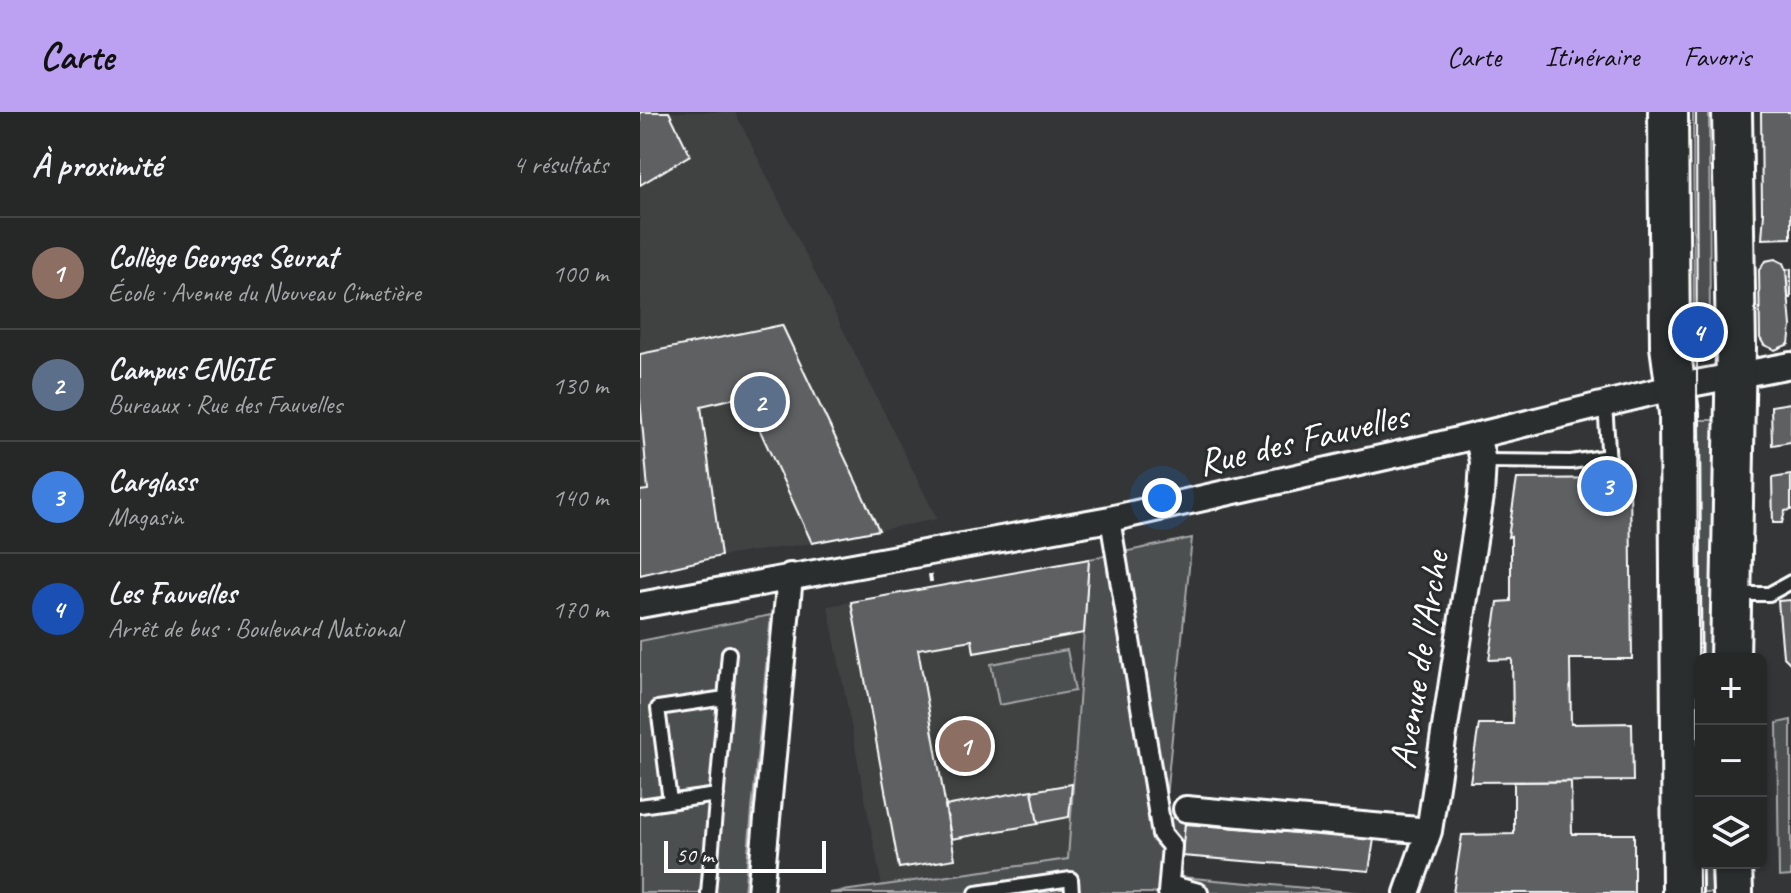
<!DOCTYPE html>
<html lang="fr">
<head>
<meta charset="utf-8">
<style>
	body { margin:0; font-family:Caveat,sans-serif; background:#2e3030; color:#f1f3f6 }
	.controls { position:absolute; right:24px; bottom:24px; display:grid; overflow:hidden; border-radius:12px; box-shadow:0 2px 6px #0004 }
	.controls button { width:72px; height:72px; display:grid; place-items:center; padding:0; border:0; border-bottom:2px solid #424445; background:#262828; color:#f1f3f6; font:40px sans-serif }
	.scale { position:absolute; left:24px; bottom:20px; width:162px; box-sizing:border-box; padding-left:8px; border:4px solid #fff; border-top:0; font-size:22px; line-height:28px; white-space:nowrap; color:#fff; -webkit-text-stroke:6px #2a2d2e; paint-order:stroke }
	.you { position:absolute; left:522px; top:386px; width:28px; height:28px; margin:-20px; border:6px solid #fff; border-radius:50%; background:#1a73e8; box-shadow:0 0 0 12px #1a73e833 }
	.badge { display:grid; place-items:center; width:52px; height:52px; border-radius:50%; background:#bca0f2; color:#fff; font-size:26px; font-weight:700 }
	.pin { position:absolute; translate:-50% -50%; border:4px solid #fff; box-shadow:0 2px 8px #0006 }
	.list { margin:0; padding:0; list-style:none }
	h2 { display:flex; justify-content:space-between; align-items:center; height:104px; margin:0; padding:0 32px; font-size:34px }
	h2 small { font-size:26px; font-weight:400; color:#a4a6a8 }
	.list li { display:grid; grid-template-columns:52px 1fr auto; gap:24px; align-items:center; box-sizing:border-box; height:112px; padding:0 32px; border-top:2px solid #424445 }
	.list b { display:block; font-size:30px; white-space:nowrap }
	.list p { margin:0; font-size:26px; white-space:nowrap; color:#a4a6a8 }
	.list em { font-size:26px; font-style:normal; color:#a4a6a8 }
	.icon { flex:none; width:44px; height:44px; fill:none; stroke:currentColor; stroke-width:2; stroke-linecap:round; stroke-linejoin:round }
	.map { position:relative; flex:none; width:1151px; height:781px; overflow:hidden }
	header { display:flex; align-items:center; gap:48px; box-sizing:border-box; height:112px; padding:0 40px; background:#bca0f2; color:#111 }
	header strong { font-size:38px }
	nav { display:flex; gap:44px; margin-inline-start:auto; font-size:28px }
	main { display:flex }
	aside { flex:1; background:#262828 }
	.map>svg:first-child { display:block }
	.built { fill:#404243 }
	.green { fill:#4c4f50; stroke:#a6a7a8; stroke-width:2 }
	.building { fill:#5f6162; stroke:#fff; stroke-width:2 }
	.lines { fill:none; stroke-linecap:round; stroke-linejoin:round }
	.service-casing { stroke:#fff; stroke-width:18 }
	.pedestrian-casing { stroke:#fff; stroke-width:24 }
	.minor-casing { stroke:#fff; stroke-width:30 }
	.primary-casing { stroke:#fff; stroke-width:44 }
	.path { stroke:#fff; stroke-width:4; stroke-dasharray:8 6; stroke-linecap:butt }
	.service { stroke:#2a2d2e; stroke-width:12 }
	.pedestrian { stroke:#2a2d2e; stroke-width:18 }
	.minor { stroke:#2a2d2e; stroke-width:24 }
	.primary { stroke:#2a2d2e; stroke-width:38 }
	.tram { stroke:#fff; stroke-width:2 }
	.labels { text-anchor:middle; dominant-baseline:central; stroke-width:6; stroke-linejoin:round; paint-order:stroke }
	.street-label { font-size:38px; fill:#fff; stroke:#2a2d2e }
</style>
</head>
<body>
<header>
<strong>Carte</strong>
<nav><a>Carte</a><a>Itinéraire</a><a>Favoris</a></nav>
</header>
<main>
<aside>
<h2>À proximité<small>4 résultats</small></h2>
<ul class="list">
<li><span class="badge" style="background:#8d6e63">1</span><div><b>Collège Georges Seurat</b><p>École · Avenue du Nouveau Cimetière</p></div><em>100 m</em></li>
<li><span class="badge" style="background:#5c6f8a">2</span><div><b>Campus ENGIE</b><p>Bureaux · Rue des Fauvelles</p></div><em>130 m</em></li>
<li><span class="badge" style="background:#3f7fe0">3</span><div><b>Carglass</b><p>Magasin</p></div><em>140 m</em></li>
<li><span class="badge" style="background:#1a4fb4">4</span><div><b>Les Fauvelles</b><p>Arrêt de bus · Boulevard National</p></div><em>170 m</em></li>
</ul>
</aside>
<div class="map">
<svg width="1151" height="781" viewBox="0 0 1151 781">
	<rect width="100%" height="100%" fill="#333536"/>
	<filter id="ink" filterUnits="userSpaceOnUse"><feTurbulence type="fractalNoise" baseFrequency=".0125" numOctaves="2"/><feDisplacementMap in="SourceGraphic" scale="16" xChannelSelector="R" yChannelSelector="G"/><feConvolveMatrix kernelMatrix="1 2 1 2 8 2 1 2 1" color-interpolation-filters="sRGB"/></filter>
	<g filter="url(#ink)">
		<path class="built" d="M0,0H95L297,407L172,431L81,444L0,463Z
			M449,447L428,748L242,774L188,494Z"/>
		<path class="green" d="M1053,0H1069L1070,227H1054Z
			M1048,308H1079L1082,547H1061V751H1084V781H1051Z
			M552,426L524,705L545,707L541,765L723,781H189L428,747L449,447Z
			M131,503L104,781H0V529Z
			M427,538L435,579L359,593L351,552Z
			M1151,608V764L1139,765L1137,611Z"/>
		<path class="building" d="M0,0H29L50,43L0,73Z
			M1121,0H1151V126L1122,127L1124,100H1122Z
			M1135,147L1143,151L1146,158L1151,214L1149,232L1135,238L1124,233L1120,226L1119,158L1125,149Z
			M1151,157V186H1148L1146,158Z
			M142,213L239,418L172,431L104,284L61,294L81,444L0,463V379L8,378L0,286V242Z
			M1151,291V330L1132,333L1131,294Z
			M1151,363V398L1145,399L1142,411H1133L1132,366Z
			M990,366L992,547H930L931,612L992,611L993,669L830,670L839,612H873L872,547L849,548L858,490L871,489V424L868,425L877,367Z
			M449,447L444,521L334,541L332,528L278,537L315,747L259,756L211,490Z
			M1151,488V552L1143,544L1138,489Z
			M874,670H931L932,722H994V781H813L822,723L874,722Z
			M432,672L429,705L398,711L392,679Z
			M392,678L398,712L311,727L305,694Z
			M545,712L734,727L729,759L542,744Z"/>
		<g class="lines">
			<g class="service-casing">
				<path id="service" d="M965,292L970,366
					M843,349L931,350L969,344
					M1097,482H1129L1151,470
					M30,689L18,596L85,586
					M0,694L77,683
					M68,781L89,541
					M336,781L431,767L432,781"/>
			</g>
			<g class="pedestrian-casing">
				<path id="pedestrian" d="M470,407L522,722L532,734L528,781
					M529,773L558,781"/>
			</g>
			<g class="minor-casing">
				<path id="minor" d="M0,493L470,407L790,335L1035,275L1151,253
					M546,697L789,719
					M120,781L150,464
					M767,781L789,719L824,492L841,384L843,349L837,323"/>
			</g>
			<g class="primary-casing">
				<path id="primary" d="M1028,0L1030,234L1039,301L1042,781
					M1090,547L1096,235L1092,0
					M1092,751L1093,781"/>
			</g>
			<path class="path" d="M290,462L292,476"/>
			<use href="#service" class="service"/>
			<use href="#pedestrian" class="pedestrian"/>
			<use href="#minor" class="minor"/>
			<use href="#primary" class="primary"/>
			<path class="tram" d="M1056,0L1059,781
				M1072,751V781"/>
		</g>
	</g>
	<g class="labels">
		<g class="street-label">
			<text transform="translate(663 327) rotate(-13)">Rue des Fauvelles</text>
			<text transform="translate(779 548) rotate(-81)">Avenue de l'Arche</text>
		</g>
	</g>
</svg>
<div class="controls">
<button>+</button>
<button>−</button>
<button><svg class="icon" aria-label="layers" viewBox="0 0 24 24"><path d="M12 4l9 5-9 5-9-5zM3 14l9 5 9-5"/></svg></button>
</div>
<div class="scale">50 m</div>
<div class="you"></div>
<div class="pin badge" style="left:325px;top:634px;background:#8d6e63">1</div>
<div class="pin badge" style="left:120px;top:290px;background:#5c6f8a">2</div>
<div class="pin badge" style="left:967px;top:374px;background:#3f7fe0">3</div>
<div class="pin badge" style="left:1058px;top:220px;background:#1a4fb4">4</div>
</div>
</main>
</body>
</html>
